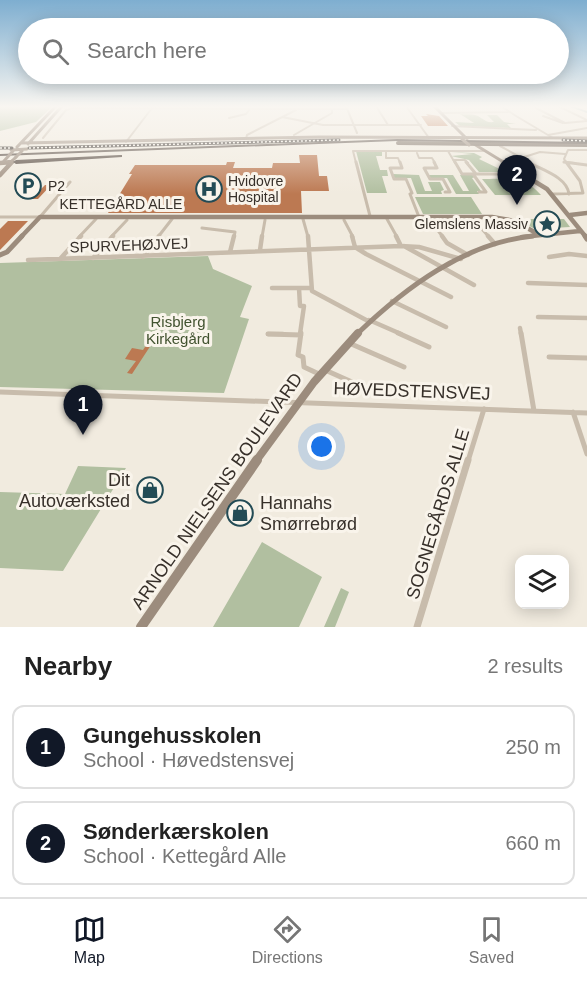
<!DOCTYPE html>
<html lang="en">
<head>
<meta charset="utf-8">
<style>
	body { margin:0; font-family:Helvetica,sans-serif; background:#f2f2f2; color:#222 }
	.controls { position:absolute; right:18px; bottom:18px; display:grid; overflow:hidden; border-radius:12px; box-shadow:0 3px 15px #0003 }
	.controls button { width:54px; height:54px; display:grid; place-items:center; padding:0; border:0; border-bottom:2px solid #e0e0e0; background:#fff; color:#222; font:30px sans-serif }
	.you { position:absolute; left:322px; top:447px; width:21px; height:21px; margin:-15px; border:4px solid #fff; border-radius:50%; background:#1a73e8; box-shadow:0 0 0 9px #1a73e833 }
	.badge { display:grid; place-items:center; width:39px; height:39px; border-radius:50%; background:#111827; color:#fff; font-size:20px; font-weight:700 }
	.pin { position:absolute; translate:-50% -50px; filter:drop-shadow(0 2px 3px #0008) }
	.pin::after { content:''; position:absolute; top:32px; width:21px; height:18px; background:inherit; clip-path:polygon(0 0,100% 0,50% 100%) }
	.list { margin:0; padding:0; list-style:none }
	h2 { display:flex; justify-content:space-between; align-items:center; height:78px; margin:0; padding:0 24px; font-size:26px }
	h2 small { font-size:20px; font-weight:400; color:#767676 }
	.list li { display:grid; grid-template-columns:39px 1fr auto; gap:18px; align-items:center; box-sizing:border-box; height:84px; margin:0 12px 12px; padding:0 12px; border:2px solid #e0e0e0; border-radius:12px }
	.list b { display:block; font-size:22px; white-space:nowrap }
	.list p { margin:0; font-size:20px; white-space:nowrap; color:#767676 }
	.list em { font-size:20px; font-style:normal; color:#767676 }
	.icon { flex:none; width:33px; height:33px; fill:none; stroke:currentColor; stroke-width:2; stroke-linecap:round; stroke-linejoin:round }
	.map { position:relative; flex:none; width:587px; height:627px; overflow:hidden }
	.search { position:absolute; background:#fff; box-shadow:0 3px 15px #0003; left:18px; right:18px; top:18px; height:66px; display:flex; align-items:center; gap:15px; box-sizing:border-box; padding:0 21px; border-radius:33px; color:#767676; font-size:22px }
	.sheet { height:270px; background:#fff }
	nav { display:flex; justify-content:space-around; align-items:center; box-sizing:border-box; height:84px; border-top:2px solid #e0e0e0; background:#fff; font-size:16px; color:#767676 }
	nav a { display:grid; justify-items:center; gap:3px }
	nav .on { color:#111827 }
	.map>svg:first-child { display:block }
	.green { fill:#b1bfa0 }
	.lines { fill:none; stroke-linecap:round; stroke-linejoin:round }
	.river { fill:#80a4ac; fill-rule:evenodd }
	.building { fill:#bc7952 }
	.street-far4 { stroke:#c8bcac; stroke-width:2 }
	.street-far3 { stroke:#c8bcac; stroke-width:3 }
	.street-far2 { stroke:#c8bcac; stroke-width:4.5 }
	.street-far1 { stroke:#c8bcac; stroke-width:5 }
	.street { stroke:#c8bcac; stroke-width:7 }
	.secondary-far4 { stroke:#9c8c7d; stroke-width:3 }
	.secondary-far3 { stroke:#9c8c7d; stroke-width:4.5 }
	.secondary-far2 { stroke:#9c8c7d; stroke-width:5 }
	.secondary-far1 { stroke:#9c8c7d; stroke-width:8 }
	.secondary { stroke:#9c8c7d; stroke-width:10 }
	.primary { stroke:#77695c; stroke-width:4 }
	.highway { fill:#574b42; fill-rule:evenodd }
	.rail-casing { stroke:#37302a; stroke-width:3 }
	.rail { stroke:#f9f4eb; stroke-width:1.5; stroke-dasharray:2; stroke-linecap:butt }
	.secondary-bridge { stroke:#9c8c7d; stroke-width:3 }
	.labels { text-anchor:middle; dominant-baseline:central; stroke-width:6; stroke-linejoin:round; paint-order:stroke }
	.far-poi-label { font-size:14px; fill:#37302a; stroke:#f9f4eb; text-anchor:start }
	.far-street-label { font-size:14px; fill:#37302a; stroke:#f9f4eb }
	.street-label { font-size:15px; fill:#37302a; stroke:#f9f4eb }
	.park-label { font-size:15px; fill:#425330; stroke:#f9f4eb }
	.near-street-label { font-size:18px; fill:#37302a; stroke:#f9f4eb }
	.near-poi-label { font-size:18px; fill:#37302a; stroke:#f9f4eb; text-anchor:end }
</style>
</head>
<body>
<div class="map">
<svg width="587" height="627" viewBox="0 0 587 627">
	<rect width="100%" height="100%" fill="#f1ebdf"/>
	<path class="green" d="M0,106H53L36,122L0,131Z
		M460,114C465,115 471,114 475,115C484,118 484,123 494,122L487,115H497L504,122L516,124H507L511,128L460,126L455,122L474,123Z
		M356,151H382V156H376L380,170H387L388,176H382L387,193H367Z
		M451,152L474,153L482,157L479,159L506,172H479L469,160L451,156L473,154Z
		M393,174L419,175L425,191H432L428,182H440L444,190L441,191L442,194H417L411,178H394Z
		M472,174L476,177L472,178L481,191H477L479,194H456L447,178H429L428,175H453L463,191H469L460,175Z
		M482,179C513,179 521,173 541,195H495Z
		M415,197H471L482,214H423Z
		M516,219H564L570,227L535,229Z
		M208,256L213,269L252,286L240,317L249,319L224,393L0,387V263Z
		M78,466L126,468L63,571L0,568V492L65,494Z
		M262,542L322,577L299,627H213Z
		M341,588L349,592L335,627H324Z"/>
	<g class="lines">
		<path class="river" d="M567,106H573L587,111V113Z"/>
	</g>
	<path class="building" d="M426,114L439,116L448,126H428L421,116H428Z
		M299,155H317L319,176H327L329,191H301L302,213H108L132,174H129L135,165H226L227,162H235L233,168H272L273,163H300Z
		M45,185H51L38,199H22L30,191H39Z
		M8,221H28L0,250V229Z
		M147,344L151,345L132,374L127,373L136,361L125,359L132,348L143,350Z"/>
	<g class="lines">
		<path class="street-far4" d="M346,106L357,133
			M376,106L388,125
			M406,106L429,138
			M501,106L516,116
			M558,106L587,120
			M536,108L565,123L587,121
			M441,113L508,112
			M516,116L553,138
			M543,116L563,123
			M282,117L323,125H421
			M229,118L246,114L250,109
			M452,126L536,130
			M294,135L332,113V109
			M548,135L587,128
			M43,138L66,110L73,108L347,109
			M246,139L247,135L296,110
			M126,142L152,108
			M500,146L531,163
			M448,151L455,163
			M386,152V158H398L400,163
			M417,153L419,158H432L435,163
			M521,158L540,152L565,154
			M453,160H465L468,163
			M564,162L574,163
			M356,163L353,151H483
			M567,163L564,159L568,150H587"/>
		<path class="street-far3" d="M356,162L370,216
			M400,162L402,168H390L394,179H406L412,193
			M434,162L437,168H424L430,179H443L450,192H445
			M455,162L462,174H506
			M466,162L476,174
			M528,162C542,170 567,177 569,194
			M564,162L587,165
			M473,174L486,192H479
			M410,194L419,217
			M552,194L583,193L580,181L566,162
			M0,217H40L70,182
			M303,219L308,237
			M387,219L397,237
			M429,219L443,237
			M344,220L353,237
			M474,220L489,237
			M202,228L235,232L234,237
			M79,237L96,219
			M111,237L127,220
			M158,237L172,219
			M262,237L265,220"/>
		<path class="street-far2" d="M308,236L312,291L368,321
			M352,236L355,247L366,254L451,297
			M396,236L401,246
			M442,236L447,243L468,255
			M488,236L495,244
			M404,246L474,285
			M260,250L262,236
			M230,252L234,236
			M143,257L159,236
			M549,257L569,254L587,256
			M93,258L113,236
			M60,259L81,236
			M28,260L401,246L419,247L461,259
			M528,283L587,285
			M272,288H310
			M299,288L300,306H304L300,334
			M392,301L446,327
			M538,317L587,318
			M369,320L401,334
			M520,328L521,334
			M268,334H283"/>
		<path class="street-far1" d="M301,333L298,355L303,357L304,367L319,374
			M398,333L429,347
			M521,333L534,411
			M268,334L301,335
			M349,343L404,367
			M549,357L587,358
			M325,370L352,382
			M0,392L587,413
			M573,412L587,454
			M468,461L484,409"/>
		<path class="street" d="M417,627L468,460"/>
		<path class="secondary-far4" d="M434,106L467,139
			M21,143L320,137L587,138
			M28,144L62,106
			M474,144L505,163
			M17,147L56,106
			M11,150L27,149
			M0,163L12,162
			M10,163L16,157"/>
		<path class="secondary-far3" d="M503,162L547,189L586,237
			M0,163L12,162
			M0,175L12,162
			M570,215L587,213
			M21,237L40,217H492L515,221L536,233
			M522,237L580,231"/>
		<path class="secondary-far2" d="M585,236L587,239
			M0,255L7,252L22,236
			M357,334C405,288 464,243 533,236"/>
		<path class="secondary-far1" d="M256,461L314,382L358,333"/>
		<path class="secondary" d="M141,627L257,460"/>
		<path class="primary" d="M398,143L587,145"/>
		<path class="highway" d="M397,139L587,142V144L397,141L0,156V154Z
			M120,155H122V157L16,164L13,162L16,160Z"/>
		<g class="rail-casing">
			<path id="rail" d="M563,140L587,141
				M0,148H12
				M29,148L339,140"/>
		</g>
		<use href="#rail" class="rail"/>
		<path class="secondary-bridge" d="M462,139L469,145
			M16,157L22,151
			M4,161L13,151"/>
	</g>
	<linearGradient id="sky" x2="0" y2="1"><stop stop-color="#7eaed0"/><stop offset="0.55" stop-color="#f9f6f1"/><stop offset="1" stop-color="#f9f6f1" stop-opacity="0"/></linearGradient>
	<rect width="587" height="194" fill="url(#sky)"/>
	<defs>
		<g id="parking-ring" transform="scale(1.35)"><circle r="9.5" fill="#f9f4eb" stroke="#234b55" stroke-width="1.5"/><path d="M-3.5-5.5H1a3.5 3.5 0 0 1 0 7H-1V5.5H-3.5ZM-1-3.4V-.6H.8a1.4 1.4 0 0 0 0-2.8Z" fill="#234b55"/></g>
		<g id="hospital-ring" transform="scale(1.35)"><circle r="9.5" fill="#f9f4eb" stroke="#234b55" stroke-width="1.5"/><path d="M-5-5h3v3.5h4V-5h3V5h-3V1.5h-4V5h-3Z" fill="#234b55"/></g>
		<g id="sight-ring" transform="scale(1.35)"><circle r="9.5" fill="#f9f4eb" stroke="#234b55" stroke-width="1.5"/><path d="M0-6L1.8-2.2L6-1.7L2.9 1.2L3.7 5.4L0 3.3L-3.7 5.4L-2.9 1.2L-6-1.7L-1.8-2.2Z" fill="#234b55"/></g>
		<g id="shop-ring" transform="scale(1.35)"><circle r="9.5" fill="#f9f4eb" stroke="#234b55" stroke-width="1.5"/><path d="M-5-2.5h2.3a2.7 3.5 0 0 1 5.4 0H5L5.5 6h-11ZM-1.5-2.5h3a1.5 2.3 0 0 0-3 0Z" fill="#234b55"/></g>
	</defs>
	<g fill-rule="evenodd">
		<use href="#parking-ring" x="28" y="186"/>
		<use href="#hospital-ring" x="209" y="189"/>
		<use href="#sight-ring" x="547" y="224"/>
		<use href="#shop-ring" x="150" y="490"/>
		<use href="#shop-ring" x="240" y="513"/>
	</g>
	<g class="labels">
		<g class="far-poi-label">
			<text x="228" y="181">Hvidovre<tspan x="228" dy="16">Hospital</tspan></text>
			<text x="48" y="186">P2</text>
			<text x="528" y="224" text-anchor="end">Glemslens Massiv</text>
		</g>
		<g class="far-street-label">
			<text x="121" y="204">KETTEGÅRD ALLE</text>
		</g>
		<g class="street-label">
			<text transform="translate(129 245) rotate(-2)">SPURVEHØJVEJ</text>
		</g>
		<g class="park-label">
			<text x="178" y="321">Risbjerg<tspan x="178" dy="17">Kirkegård</tspan></text>
		</g>
		<g class="near-street-label">
			<text transform="translate(412 391) rotate(2)">HØVEDSTENSVEJ</text>
			<text transform="translate(217 491) rotate(-55)">ARNOLD NIELSENS BOULEVARD</text>
			<text transform="translate(438 514) rotate(-73)">SOGNEGÅRDS ALLE</text>
		</g>
		<g class="near-poi-label">
			<text x="130" y="480">Dit<tspan x="130" dy="21">Autoværksted</tspan></text>
			<text x="260" y="503" text-anchor="start">Hannahs<tspan x="260" dy="21">Smørrebrød</tspan></text>
		</g>
	</g>
</svg>
<div class="controls">
<button><svg class="icon" aria-label="layers" viewBox="0 0 24 24"><path d="M12 4l9 5-9 5-9-5zM3 14l9 5 9-5"/></svg></button>
</div>
<div class="you"></div>
<div class="pin badge" style="left:83px;top:435px">1</div>
<div class="pin badge" style="left:517px;top:205px">2</div>
<div class="search"><svg class="icon" aria-label="search" viewBox="0 0 24 24"><circle cx="10" cy="10" r="6"/><path d="M15 15l6 6"/></svg>Search here</div>
</div>
<section class="sheet">
<h2>Nearby<small>2 results</small></h2>
<ul class="list">
<li><span class="badge">1</span><div><b>Gungehusskolen</b><p>School · Høvedstensvej</p></div><em>250 m</em></li>
<li><span class="badge">2</span><div><b>Sønderkærskolen</b><p>School · Kettegård Alle</p></div><em>660 m</em></li>
</ul>
</section>
<nav>
<a class="on"><svg class="icon" aria-label="map" viewBox="0 0 24 24"><path d="M3 6l6-2 6 2 6-2v14l-6 2-6-2-6 2zM9 4v14M15 6v14"/></svg>Map</a>
<a><svg class="icon" aria-label="directions" viewBox="0 0 24 24"><path d="M12 3l9 9-9 9-9-9zM9 14v-3h6M13 9l2 2-2 2"/></svg>Directions</a>
<a><svg class="icon" aria-label="saved" viewBox="0 0 24 24"><path d="M7 4h10v16l-5-4-5 4z"/></svg>Saved</a>
</nav>
</body>
</html>
